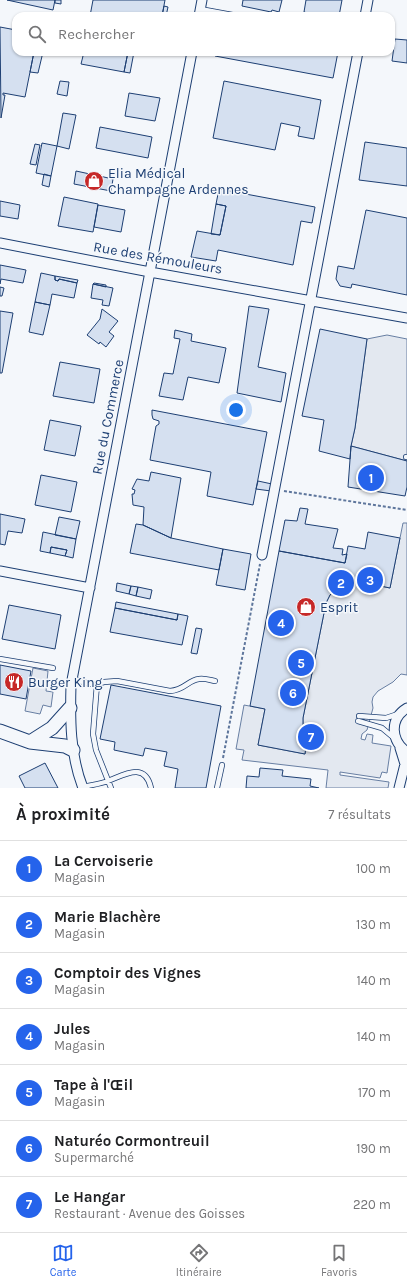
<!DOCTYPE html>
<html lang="fr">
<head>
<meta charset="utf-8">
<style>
	body { margin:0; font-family:Karla,sans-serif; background:#f6f6f6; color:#202124 }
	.you { position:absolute; left:236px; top:410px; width:14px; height:14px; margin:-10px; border:3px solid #fff; border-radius:50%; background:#1a73e8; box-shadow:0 0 0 6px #1a73e833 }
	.badge { display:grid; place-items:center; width:26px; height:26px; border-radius:50%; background:#2563eb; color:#fff; font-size:13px; font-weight:700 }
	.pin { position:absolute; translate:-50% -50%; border:2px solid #fff; box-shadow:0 1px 4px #0006 }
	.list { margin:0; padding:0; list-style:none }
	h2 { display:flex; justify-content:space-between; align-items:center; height:52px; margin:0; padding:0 16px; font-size:17px }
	h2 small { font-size:13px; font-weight:400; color:#757577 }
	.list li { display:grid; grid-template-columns:26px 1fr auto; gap:12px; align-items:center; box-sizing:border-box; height:56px; padding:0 16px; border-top:1px solid #e0e0e0 }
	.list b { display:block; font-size:15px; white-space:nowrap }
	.list p { margin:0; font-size:13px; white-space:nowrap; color:#757577 }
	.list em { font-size:13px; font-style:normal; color:#757577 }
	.icon { flex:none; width:22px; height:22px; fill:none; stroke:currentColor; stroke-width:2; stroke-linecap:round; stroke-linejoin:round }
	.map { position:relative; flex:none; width:407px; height:788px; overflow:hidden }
	.search { position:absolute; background:#fff; box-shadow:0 1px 3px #0004; left:12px; right:12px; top:12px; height:44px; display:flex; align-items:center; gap:10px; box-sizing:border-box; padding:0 14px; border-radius:12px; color:#757577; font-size:15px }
	.sheet { height:444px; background:#fff }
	nav { display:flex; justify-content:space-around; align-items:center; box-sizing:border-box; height:56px; border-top:1px solid #e0e0e0; background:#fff; font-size:11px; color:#757577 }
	nav a { display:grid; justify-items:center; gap:2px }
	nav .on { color:#2563eb }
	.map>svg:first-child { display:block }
	.parking { fill:#e3e8f0; stroke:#687fa3 }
	.building { fill:#d5e0f0; stroke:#1d3f73 }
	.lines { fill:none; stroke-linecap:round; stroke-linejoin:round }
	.lane-casing { stroke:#1d3f73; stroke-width:6 }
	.street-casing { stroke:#1d3f73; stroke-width:11 }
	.secondary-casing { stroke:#1d3f73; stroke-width:15 }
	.path { stroke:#5e769c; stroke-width:2; stroke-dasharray:3 2; stroke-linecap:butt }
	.lane { stroke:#f4f7fb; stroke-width:4.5 }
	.street { stroke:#f4f7fb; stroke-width:9 }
	.secondary { stroke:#f4f7fb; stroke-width:13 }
	.labels { text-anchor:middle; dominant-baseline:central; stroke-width:3; stroke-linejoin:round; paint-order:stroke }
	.poi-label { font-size:14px; fill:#1d3f73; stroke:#f4f7fb; text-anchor:start }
	.street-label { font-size:14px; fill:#1d3f73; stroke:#f4f7fb }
</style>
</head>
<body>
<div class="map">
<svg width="407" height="788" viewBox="0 0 407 788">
	<rect width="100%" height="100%" fill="#f4f7fb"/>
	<path class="parking" d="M387,335L407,339V461L351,446L355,428L367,339Z
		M403,523H407V675L401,674L393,682L378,691L373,697L372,702L373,708L367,730L362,734L361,739L365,740L367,734L373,735L372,743L391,746L387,773L382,772L380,778L340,772V775L389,782L388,788H326L328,770L242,760L244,750L236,749L244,705L265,709L258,745L305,754L308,737L303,725V718L326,603L330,595L335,589L341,585L349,582L357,581L390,588Z
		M33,668L48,671L46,691L53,692L51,707L43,705L40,714L25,711Z"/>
	<path class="building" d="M7,0H55L53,10Z
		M55,0H61V4L55,3Z
		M93,0H165L162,16H90Z
		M243,0H282L279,12L272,10L271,12L242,6Z
		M306,0H342L339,16H311V14L304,12Z
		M164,6L168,7L166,16H162Z
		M0,27L16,30V52H34L25,97L3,93V95H5L1,118Z
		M395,39L407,40V63L392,61Z
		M34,52H43L38,73L30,72Z
		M84,52H128L124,72L81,64Z
		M128,52H134L130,73L124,72Z
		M216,52H338L333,78L215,56Z
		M60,81L69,82L67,96L57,94Z
		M224,81L321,100L314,139L298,136L300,127L281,123L275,150L213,138Z
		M129,93L160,98L155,121L125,116Z
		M63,113L76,115L69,149L57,146Z
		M100,127L152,137L148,158L96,148Z
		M365,142L407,148V186L359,180Z
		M42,143L57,146L51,176L36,173Z
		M35,144L40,145L36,165L30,164Z
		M76,171L113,179L111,191L74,184Z
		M44,174L51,176L49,187L42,185Z
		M219,189L315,207L312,223L301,221L293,265L218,250L216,261L191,257L197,231L220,235L226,206L216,204Z
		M64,197L98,204L93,232L58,226Z
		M0,201L20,205L18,219L0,216Z
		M216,204L226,206L220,235L211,234Z
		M98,205L125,210L121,232L94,227Z
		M366,210L407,218V295L352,284L351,288L340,286L336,279L338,266L354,269Z
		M0,265L26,270L23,283L1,279L0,284Z
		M41,273L55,276V280L58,281L59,279L77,283L74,298L52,294L50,305L35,302Z
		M55,276L78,280L77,283L59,279L58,281L55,280Z
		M94,283L106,285V287L93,284Z
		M93,284L113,288L109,306L102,305L103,300L91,298Z
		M0,287L4,288L2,296H0Z
		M35,302L50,305L43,335L29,332Z
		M249,306L269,309L258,367L286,373L281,402L237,393Z
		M102,309L118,321L109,332L114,336L106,347L100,342L99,344L87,335L100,319Z
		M0,311L13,313L2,373H0Z
		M320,329L367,339L355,428L351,446L350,459L319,451L324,420L302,416Z
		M175,330L192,334L191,341L226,348L219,383L188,377L183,400L159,396L164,373L173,374L180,339L174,338Z
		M60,362L100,369L94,403L53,396Z
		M152,410L267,432L253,505L207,496L211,472L150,460L156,426L159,424V421L153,419L152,415Z
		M50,420L81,426L75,456L44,450Z
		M351,446L407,461V487L405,496L348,487Z
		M151,472L181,478L171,538L143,525L144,507L133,505L132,494H134L135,490L132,489L137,479L149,481Z
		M41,475L77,482L71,512L35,505Z
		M258,481L272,484L271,491L256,489Z
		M300,508L308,509L305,524L338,529L333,548L343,549L342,555L347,554L345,563L279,551L285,520L297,521Z
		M0,514L25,519L22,533L8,531L5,545L0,544Z
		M59,517L80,521L76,539L55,535Z
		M136,524L143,525L171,538L223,549L219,570L130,553Z
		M43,532L76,539L73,558L65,556L67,550L51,547L50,553L40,551Z
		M368,532L400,538L390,588L357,581L341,585L330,595L326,603L303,718V725L307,737L305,754L258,745L265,709L250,706L279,551L345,563L348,546L365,549Z
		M51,547L67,550L65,556L50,553Z
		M223,549L251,554L245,590L216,585Z
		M117,583L131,586L129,594L116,591Z
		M131,586L138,587L136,596L129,594Z
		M138,587L152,590L150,599L136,596Z
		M116,602L178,614L177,620L115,608Z
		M9,605L61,615L55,649L2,639Z
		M115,608L177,620L178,614L188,616L182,645L110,632Z
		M196,628L202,629L197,654L191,653Z
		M0,665L31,671L26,699L0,694Z
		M111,685L221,706L206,788H175L178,769L164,766L167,752L145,748L143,756L114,750L115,742L100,739Z
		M45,763L58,788H25L19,776Z
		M260,768L283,770L282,776L311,779L310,786L319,788H246L247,776L259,777Z"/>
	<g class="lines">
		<g class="lane-casing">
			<path id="lane" d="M200,9L238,16
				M406,457H407
				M0,659L53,668
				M73,679L90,684H97L104,682L117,681L170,691C185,690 188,680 199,679C204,678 210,680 215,681
				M97,684L93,734L96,750L111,788
				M359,716L386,718L398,714
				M358,721L382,728L394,738
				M83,787C91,785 100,784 108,781C124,775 145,761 151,788
				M217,788L222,765"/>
		</g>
		<g class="street-casing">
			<path id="street" d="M199,16L202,0
				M365,16L368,0
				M0,243L150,272L407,318
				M262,555L358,52
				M0,571L90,588
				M407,708C389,719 391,741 407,752
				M83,788C70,755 70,719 71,685L192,52
				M399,788L405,764L400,748"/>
		</g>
		<g class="secondary-casing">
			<path id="secondary" d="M0,731L30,742L65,746L73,750
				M30,742L52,728L70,708"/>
		</g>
		<path class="path" d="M284,491L407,510
			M223,758L260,564"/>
		<use href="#lane" class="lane"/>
		<use href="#street" class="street"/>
		<use href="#secondary" class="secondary"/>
	</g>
	<defs>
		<g id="shop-disc" transform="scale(1)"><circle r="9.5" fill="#c62828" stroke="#f4f7fb"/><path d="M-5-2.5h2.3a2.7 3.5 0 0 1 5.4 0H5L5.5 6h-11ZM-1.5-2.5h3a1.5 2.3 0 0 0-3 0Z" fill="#fff"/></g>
		<g id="restaurant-disc" transform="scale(1)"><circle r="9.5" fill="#c62828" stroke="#f4f7fb"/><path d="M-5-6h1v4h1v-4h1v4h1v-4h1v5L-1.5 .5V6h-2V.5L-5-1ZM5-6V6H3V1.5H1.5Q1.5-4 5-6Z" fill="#fff"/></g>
	</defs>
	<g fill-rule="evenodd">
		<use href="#shop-disc" x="94" y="181"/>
		<use href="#shop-disc" x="306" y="607"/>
		<use href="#restaurant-disc" x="14" y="682"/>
	</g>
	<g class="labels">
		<g class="poi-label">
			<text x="108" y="173">Elia Médical<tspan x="108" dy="16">Champagne Ardennes</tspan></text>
			<text x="320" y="607">Esprit</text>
			<text x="28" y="682">Burger King</text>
		</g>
		<g class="street-label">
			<text transform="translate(158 258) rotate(10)">Rue des Rémouleurs</text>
			<text transform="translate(108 417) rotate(-79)">Rue du Commerce</text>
		</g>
	</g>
</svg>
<div class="you"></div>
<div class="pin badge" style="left:371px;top:478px">1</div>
<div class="pin badge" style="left:341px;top:583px">2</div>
<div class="pin badge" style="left:370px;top:580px">3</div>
<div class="pin badge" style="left:281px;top:623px">4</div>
<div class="pin badge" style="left:301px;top:663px">5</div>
<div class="pin badge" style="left:293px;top:693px">6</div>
<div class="pin badge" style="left:311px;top:737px">7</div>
<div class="search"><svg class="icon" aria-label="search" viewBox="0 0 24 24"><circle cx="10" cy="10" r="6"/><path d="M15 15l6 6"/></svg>Rechercher</div>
</div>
<section class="sheet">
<h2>À proximité<small>7 résultats</small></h2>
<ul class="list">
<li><span class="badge">1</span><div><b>La Cervoiserie</b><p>Magasin</p></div><em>100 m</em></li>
<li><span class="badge">2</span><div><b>Marie Blachère</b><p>Magasin</p></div><em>130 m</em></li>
<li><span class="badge">3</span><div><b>Comptoir des Vignes</b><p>Magasin</p></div><em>140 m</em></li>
<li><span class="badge">4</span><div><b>Jules</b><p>Magasin</p></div><em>140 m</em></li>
<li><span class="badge">5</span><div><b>Tape à l'Œil</b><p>Magasin</p></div><em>170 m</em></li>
<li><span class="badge">6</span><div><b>Naturéo Cormontreuil</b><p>Supermarché</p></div><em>190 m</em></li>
<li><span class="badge">7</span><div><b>Le Hangar</b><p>Restaurant · Avenue des Goisses</p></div><em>220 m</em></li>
</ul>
</section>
<nav>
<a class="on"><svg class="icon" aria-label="map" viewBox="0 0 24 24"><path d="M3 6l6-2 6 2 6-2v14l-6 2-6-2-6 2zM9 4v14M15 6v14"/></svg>Carte</a>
<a><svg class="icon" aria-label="directions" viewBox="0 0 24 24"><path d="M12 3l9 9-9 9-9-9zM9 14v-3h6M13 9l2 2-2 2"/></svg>Itinéraire</a>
<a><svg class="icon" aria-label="saved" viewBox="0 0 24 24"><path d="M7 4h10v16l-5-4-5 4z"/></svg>Favoris</a>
</nav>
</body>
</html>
